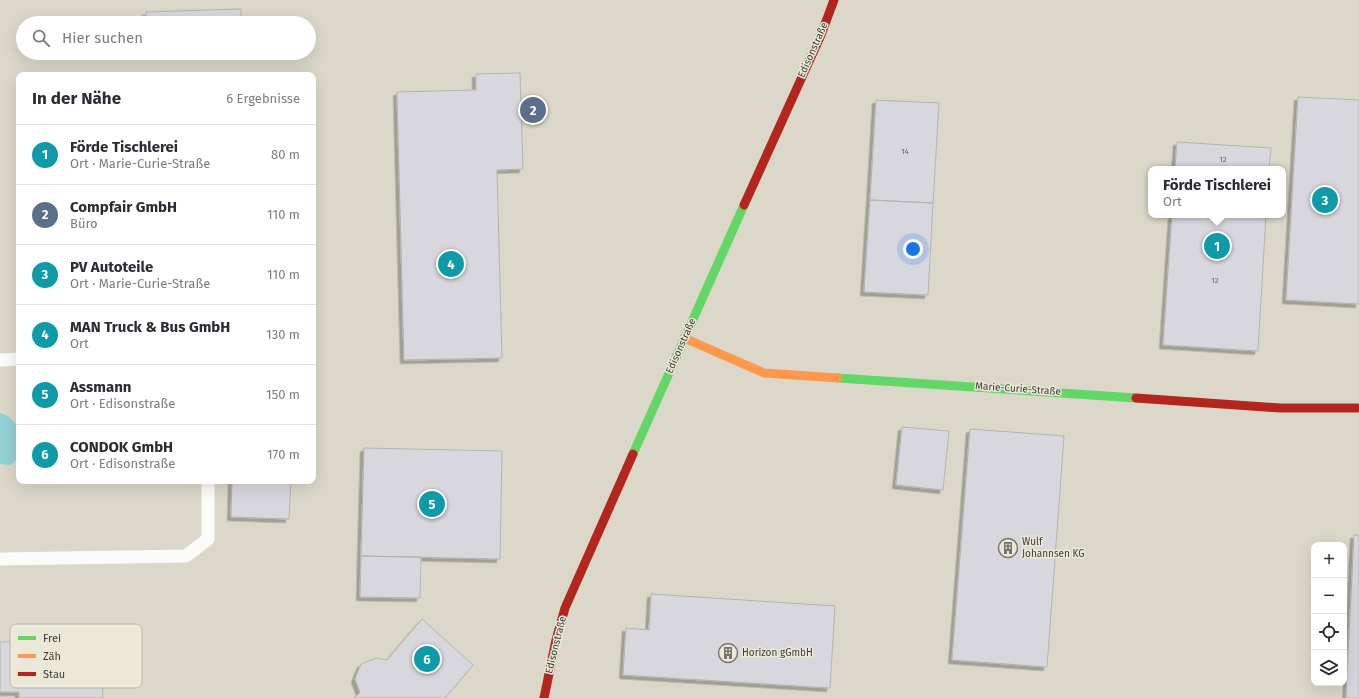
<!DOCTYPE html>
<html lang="de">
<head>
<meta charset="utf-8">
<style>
	body { margin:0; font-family:"Fira Sans",sans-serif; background:#f2f2f3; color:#2b2b33 }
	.controls { position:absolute; right:12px; bottom:12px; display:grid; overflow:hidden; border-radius:8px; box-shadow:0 4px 16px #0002 }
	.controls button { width:36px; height:36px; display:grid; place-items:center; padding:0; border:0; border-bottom:1px solid #e1e1e2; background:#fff; color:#2b2b33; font:20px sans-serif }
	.you { position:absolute; left:913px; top:249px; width:14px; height:14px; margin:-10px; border:3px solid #fff; border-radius:50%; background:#1a73e8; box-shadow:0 0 0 6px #1a73e833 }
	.badge { display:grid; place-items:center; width:26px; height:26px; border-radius:50%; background:#111827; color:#fff; font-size:13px; font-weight:700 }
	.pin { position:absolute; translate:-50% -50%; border:2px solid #fff; box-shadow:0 1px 4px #0006 }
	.popup { position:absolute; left:1148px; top:166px; width:138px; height:52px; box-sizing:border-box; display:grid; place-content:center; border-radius:8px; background:#fff; filter:drop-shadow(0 1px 3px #0005); font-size:13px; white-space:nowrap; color:#7c7c81 }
	.popup b { font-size:15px; color:#2b2b33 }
	.popup::after { content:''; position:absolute; left:50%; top:100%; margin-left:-8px; border:8px solid transparent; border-top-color:#fff }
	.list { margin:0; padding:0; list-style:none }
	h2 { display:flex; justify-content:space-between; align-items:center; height:52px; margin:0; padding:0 16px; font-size:17px }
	h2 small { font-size:13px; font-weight:400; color:#7c7c81 }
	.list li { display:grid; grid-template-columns:26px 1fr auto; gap:12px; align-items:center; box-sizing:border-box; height:60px; padding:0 16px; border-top:1px solid #e1e1e2 }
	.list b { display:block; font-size:15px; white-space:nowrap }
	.list p { margin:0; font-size:13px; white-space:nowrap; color:#7c7c81 }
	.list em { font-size:13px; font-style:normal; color:#7c7c81 }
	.icon { flex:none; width:22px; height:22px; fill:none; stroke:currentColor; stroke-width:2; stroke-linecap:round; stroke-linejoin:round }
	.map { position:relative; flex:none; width:1359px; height:698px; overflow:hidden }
	.search { position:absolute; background:#fff; box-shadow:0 4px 16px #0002; left:16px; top:16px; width:300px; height:44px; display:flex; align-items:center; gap:10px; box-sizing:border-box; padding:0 14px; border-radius:22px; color:#7c7c81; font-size:15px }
	.panel { position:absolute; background:#fff; box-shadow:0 4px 16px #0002; left:16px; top:72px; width:300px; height:412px; border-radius:8px }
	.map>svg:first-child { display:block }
	.built { fill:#dbd8c9; fill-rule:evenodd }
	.water { fill:#93d1d4 }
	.building { fill:#d9d7de; stroke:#b4b3b1; filter:url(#shadow) }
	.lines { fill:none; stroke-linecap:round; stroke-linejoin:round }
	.lane { stroke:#fbfbfa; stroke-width:13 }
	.fast { stroke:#63d668; stroke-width:9 }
	.slow { stroke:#ff974d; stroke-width:9 }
	.jam { stroke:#b3261e; stroke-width:9 }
	.labels { text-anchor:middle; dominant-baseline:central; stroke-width:3; stroke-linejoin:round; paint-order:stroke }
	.number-label { font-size:8px; fill:#63625f }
	.street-label { font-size:10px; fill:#3c3b35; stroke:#ebe8d8 }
	.poi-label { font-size:10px; fill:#3c3b35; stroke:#ebe8d8; text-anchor:start }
	.key { fill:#ebe8d8; stroke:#b6b4a7; stroke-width:1 }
	.key-label { font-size:11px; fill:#3c3b35 }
</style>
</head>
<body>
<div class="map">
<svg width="1359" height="698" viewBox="0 0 1359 698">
	<defs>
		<filter id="shadow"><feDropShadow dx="-3.5" dy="3.5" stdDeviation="0" flood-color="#0004"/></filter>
	</defs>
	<rect width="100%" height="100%" fill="#e7e5dc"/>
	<path class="built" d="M0,0H1359V698H0ZM23,23H309V53H23ZM19,75H313V481H19ZM1151,169H1283V215H1151ZM1314,545H1344V683H1314Z"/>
	<path class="water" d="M0,413L8,416L19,427V455L17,459L10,465L0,464Z"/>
	<path class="building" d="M241,9V23H146V12Z
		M31,21H83V23H31Z
		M520,73L523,169L497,170L502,358L404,360L397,92L476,90V74Z
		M1298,97L1359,100V304L1286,300Z
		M876,100L939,103L933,203L870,200Z
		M1177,142L1271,148L1269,169H1175Z
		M870,200L933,203L928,295L864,292Z
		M1172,215H1266L1258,351L1163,345Z
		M902,427L949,431L943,490L896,485Z
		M970,429L1064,436L1047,667L952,660Z
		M364,448L502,451L500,559L361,556Z
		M232,481H291L289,519L231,517Z
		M1354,535H1359V698H1346Z
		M361,556L421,557L420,598L360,597Z
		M651,594L835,606L830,688L623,675L626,628L649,630Z
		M422,619L473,665L445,698H355L360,692L355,679L361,664L376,658L387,660Z
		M101,640L103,698H19V692H0V642Z"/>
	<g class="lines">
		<path class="lane" d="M0,360L19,359
			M0,559L186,556L208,539V481"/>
		<path class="fast" d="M838,378L1136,398
			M633,454L744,205"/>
		<path class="slow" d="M684,338L764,373L838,378"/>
		<path class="jam" d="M744,205L821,35L834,0
			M1136,398L1280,408H1359
			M544,698L556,640L565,608L633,454"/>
	</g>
	<defs>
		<g id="building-ring" transform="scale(1)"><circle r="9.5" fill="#ebe8d8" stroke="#78766f" stroke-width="1.5"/><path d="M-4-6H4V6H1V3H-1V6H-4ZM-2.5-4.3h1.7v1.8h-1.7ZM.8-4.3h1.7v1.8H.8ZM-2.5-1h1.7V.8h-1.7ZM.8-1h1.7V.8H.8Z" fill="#78766f"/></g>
	</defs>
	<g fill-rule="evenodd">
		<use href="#building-ring" x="1008" y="548"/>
		<use href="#building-ring" x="728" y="653"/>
	</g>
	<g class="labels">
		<g class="number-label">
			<text x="905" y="151">14</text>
			<text x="1223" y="159">12</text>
			<text x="1215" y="280">12</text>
		</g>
		<g class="street-label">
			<text transform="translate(813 50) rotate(-66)">Edisonstraße</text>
			<text transform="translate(681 346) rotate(-66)">Edisonstraße</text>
			<text transform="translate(1018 389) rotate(4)">Marie-Curie-Straße</text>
			<text transform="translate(556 645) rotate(-76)">Edisonstraße</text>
		</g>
		<g class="poi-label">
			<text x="1022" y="542">Wulf<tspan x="1022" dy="12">Johannsen KG</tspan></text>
			<text x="742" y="653">Horizon gGmbH</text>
		</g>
	</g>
	<rect x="10" y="624" width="132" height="64" rx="6" class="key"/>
	<rect x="18" y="636" width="18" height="4" fill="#63d668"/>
	<rect x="18" y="654" width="18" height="4" fill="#ff974d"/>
	<rect x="18" y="672" width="18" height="4" fill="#b3261e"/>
	<g class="key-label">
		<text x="43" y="642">Frei</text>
		<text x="43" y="660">Zäh</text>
		<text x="43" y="678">Stau</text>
	</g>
</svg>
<div class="controls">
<button>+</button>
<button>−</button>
<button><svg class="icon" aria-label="locate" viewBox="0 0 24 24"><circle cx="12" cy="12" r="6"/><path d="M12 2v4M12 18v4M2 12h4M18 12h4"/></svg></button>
<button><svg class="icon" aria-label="layers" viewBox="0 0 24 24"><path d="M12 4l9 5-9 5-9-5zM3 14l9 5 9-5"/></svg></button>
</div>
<div class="you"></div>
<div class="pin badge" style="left:1217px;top:246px;background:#0f9aa8">1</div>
<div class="popup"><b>Förde Tischlerei</b>Ort</div>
<div class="pin badge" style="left:533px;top:110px;background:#5c6f8a">2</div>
<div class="pin badge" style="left:1325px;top:200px;background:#0f9aa8">3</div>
<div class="pin badge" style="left:451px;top:264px;background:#0f9aa8">4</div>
<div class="pin badge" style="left:432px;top:504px;background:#0f9aa8">5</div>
<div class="pin badge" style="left:427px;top:659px;background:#0f9aa8">6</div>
<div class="search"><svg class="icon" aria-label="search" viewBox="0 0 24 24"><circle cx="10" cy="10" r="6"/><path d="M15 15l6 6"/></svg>Hier suchen</div>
<section class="panel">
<h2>In der Nähe<small>6 Ergebnisse</small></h2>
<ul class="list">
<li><span class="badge" style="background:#0f9aa8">1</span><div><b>Förde Tischlerei</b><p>Ort · Marie-Curie-Straße</p></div><em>80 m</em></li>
<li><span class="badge" style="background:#5c6f8a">2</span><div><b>Compfair GmbH</b><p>Büro</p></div><em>110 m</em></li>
<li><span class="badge" style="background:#0f9aa8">3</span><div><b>PV Autoteile</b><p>Ort · Marie-Curie-Straße</p></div><em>110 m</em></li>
<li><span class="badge" style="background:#0f9aa8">4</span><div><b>MAN Truck &amp; Bus GmbH</b><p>Ort</p></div><em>130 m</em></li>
<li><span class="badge" style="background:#0f9aa8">5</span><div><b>Assmann</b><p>Ort · Edisonstraße</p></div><em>150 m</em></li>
<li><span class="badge" style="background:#0f9aa8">6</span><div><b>CONDOK GmbH</b><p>Ort · Edisonstraße</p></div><em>170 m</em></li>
</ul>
</section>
</div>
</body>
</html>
